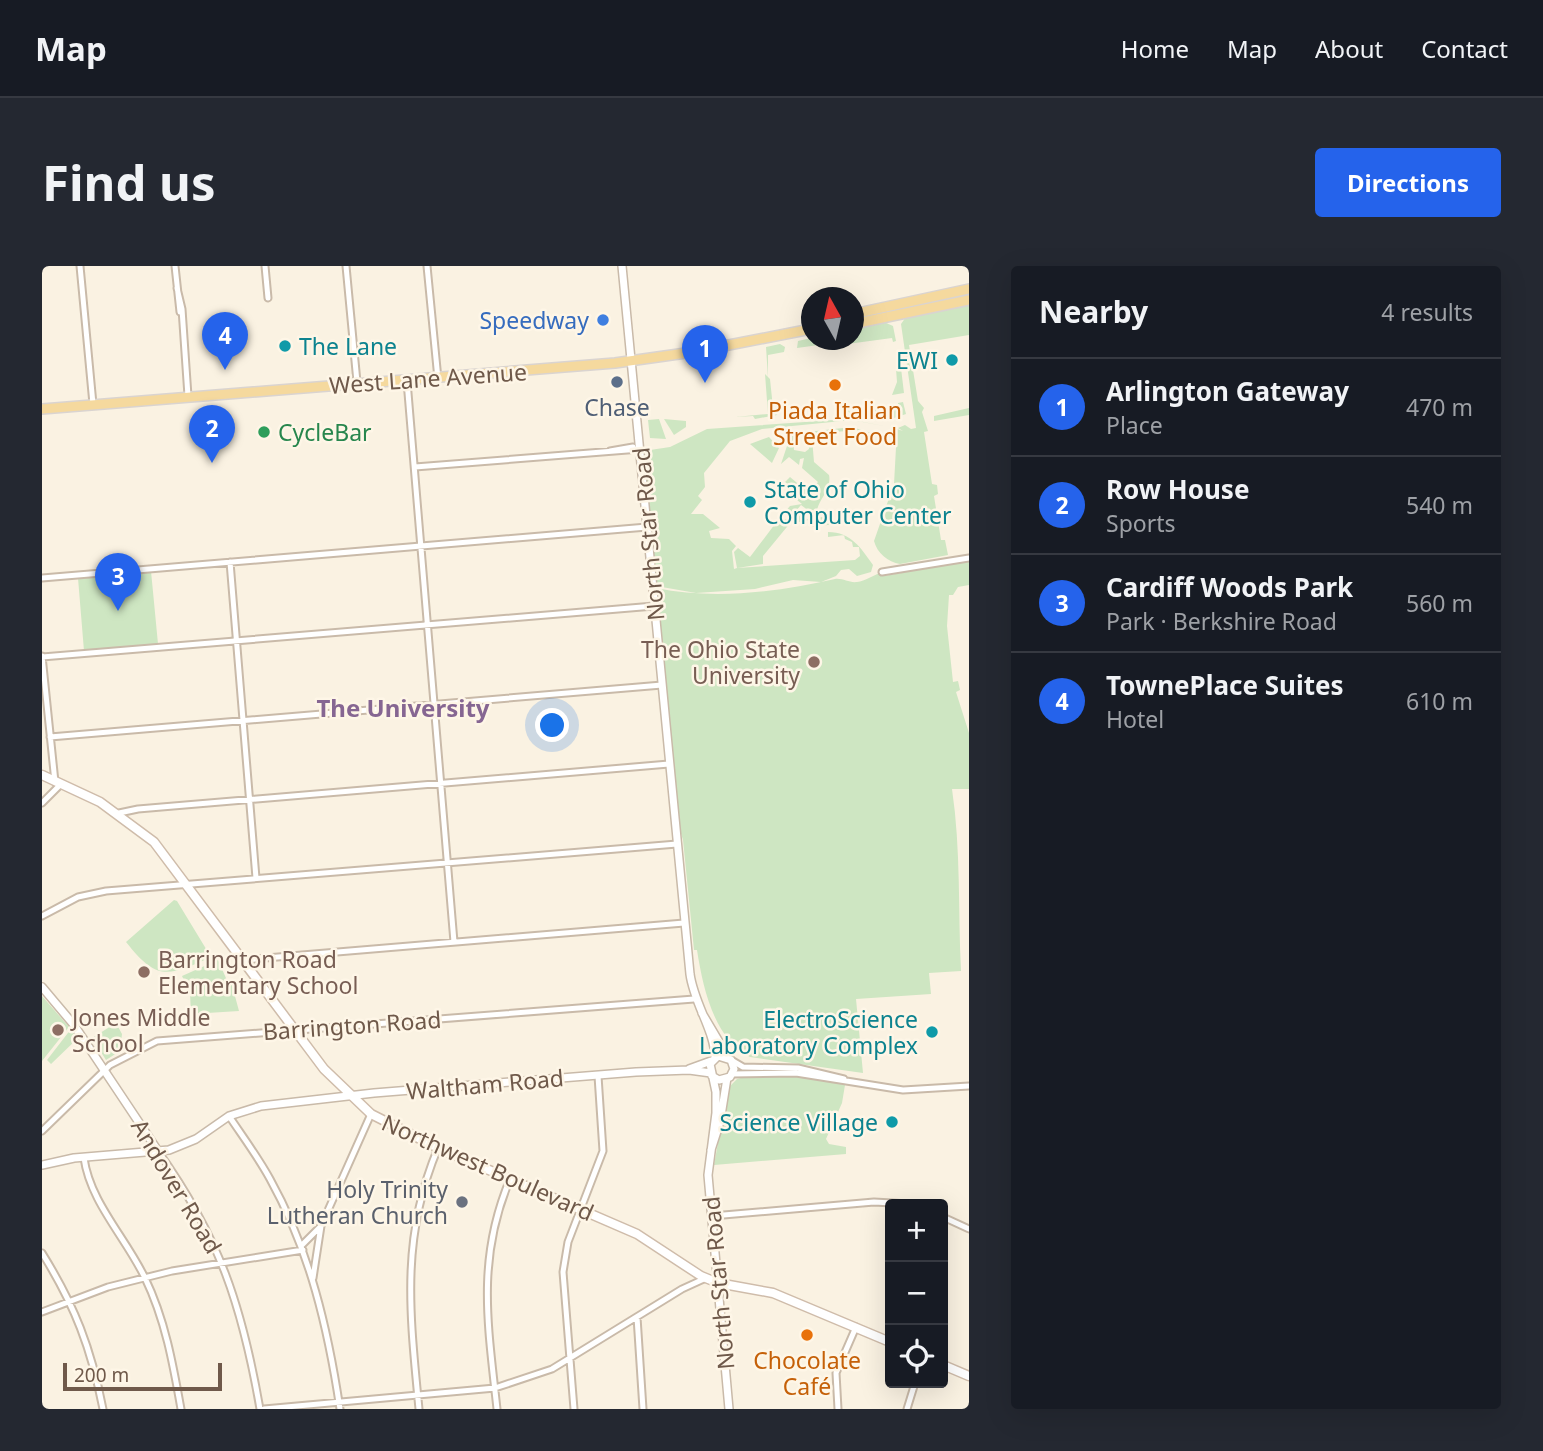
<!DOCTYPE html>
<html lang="en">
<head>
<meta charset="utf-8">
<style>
	body { margin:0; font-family:"Noto Sans",sans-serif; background:#242831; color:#f1f3f6 }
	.controls { position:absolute; right:21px; bottom:21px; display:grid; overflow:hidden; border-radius:7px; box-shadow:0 7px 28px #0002 }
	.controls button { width:63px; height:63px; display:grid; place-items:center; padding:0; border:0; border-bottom:2px solid #363941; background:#171b24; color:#f1f3f6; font:35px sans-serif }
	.compass { position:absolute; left:759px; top:21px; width:63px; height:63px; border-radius:50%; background:#171b24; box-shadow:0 7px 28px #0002; rotate:352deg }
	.scale { position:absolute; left:21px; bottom:18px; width:159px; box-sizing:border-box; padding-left:7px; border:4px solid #6f594a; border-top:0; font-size:19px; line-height:24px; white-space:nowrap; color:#6f594a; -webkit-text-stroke:5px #fef6e7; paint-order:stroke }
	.you { position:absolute; left:511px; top:460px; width:24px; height:24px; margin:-18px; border:5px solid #fff; border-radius:50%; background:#1a73e8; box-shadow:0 0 0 10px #1a73e833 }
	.badge { display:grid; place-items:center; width:46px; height:46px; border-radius:50%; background:#2563eb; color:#fff; font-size:23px; font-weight:700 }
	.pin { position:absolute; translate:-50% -58px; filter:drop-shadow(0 2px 4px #0008) }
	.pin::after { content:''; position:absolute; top:37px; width:24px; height:21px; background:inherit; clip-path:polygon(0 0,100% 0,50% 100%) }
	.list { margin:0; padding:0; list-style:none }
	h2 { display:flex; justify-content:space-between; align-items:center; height:91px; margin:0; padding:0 28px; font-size:30px }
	h2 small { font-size:23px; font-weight:400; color:#9ea1a6 }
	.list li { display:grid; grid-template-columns:46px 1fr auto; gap:21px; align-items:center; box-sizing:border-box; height:98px; padding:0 28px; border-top:2px solid #363941 }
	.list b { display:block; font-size:26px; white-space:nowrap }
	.list p { margin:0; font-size:23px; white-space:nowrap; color:#9ea1a6 }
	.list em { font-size:23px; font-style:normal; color:#9ea1a6 }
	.icon { flex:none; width:38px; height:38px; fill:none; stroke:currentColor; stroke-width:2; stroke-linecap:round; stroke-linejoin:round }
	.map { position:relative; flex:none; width:927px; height:1143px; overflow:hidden; border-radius:7px }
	header { display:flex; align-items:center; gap:42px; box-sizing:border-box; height:98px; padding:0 35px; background:#171b24; border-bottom:2px solid #363941 }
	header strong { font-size:33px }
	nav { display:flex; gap:38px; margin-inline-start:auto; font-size:24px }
	.intro { display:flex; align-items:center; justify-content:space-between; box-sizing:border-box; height:168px; padding:0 42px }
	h1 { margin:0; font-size:49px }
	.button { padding:18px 32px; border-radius:7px; background:#2563eb; color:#fff; font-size:24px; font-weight:700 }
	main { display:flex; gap:42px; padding:0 42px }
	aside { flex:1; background:#171b24; border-radius:7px; box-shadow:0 7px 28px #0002 }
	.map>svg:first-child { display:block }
	.green { fill:#cee6c2 }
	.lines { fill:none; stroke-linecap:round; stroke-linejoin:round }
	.minor-casing { stroke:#c9baa9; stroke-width:9 }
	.tertiary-casing { stroke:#c9baa9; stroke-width:10 }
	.secondary-casing { stroke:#cfbcaa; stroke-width:11 }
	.primary-casing { stroke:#dad4d0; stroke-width:12 }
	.minor { stroke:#fff; stroke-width:5 }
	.tertiary { stroke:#fff; stroke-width:7 }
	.secondary { stroke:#fff; stroke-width:8 }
	.primary { stroke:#f5d99e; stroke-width:9 }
	.shop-dot { fill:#3f7fe0; stroke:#fef6e7; stroke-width:2.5 }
	.culture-dot { fill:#0f9aa8; stroke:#fef6e7; stroke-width:2.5 }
	.service-dot { fill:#5c6f8a; stroke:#fef6e7; stroke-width:2.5 }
	.food-dot { fill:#e8710a; stroke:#fef6e7; stroke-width:2.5 }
	.leisure-dot { fill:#2e9e5b; stroke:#fef6e7; stroke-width:2.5 }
	.education-dot { fill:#8d6e63; stroke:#fef6e7; stroke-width:2.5 }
	.worship-dot { fill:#6b7280; stroke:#fef6e7; stroke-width:2.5 }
	.labels { text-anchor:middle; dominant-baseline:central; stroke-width:5; stroke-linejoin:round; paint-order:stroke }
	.shop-label { font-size:23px; fill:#366cbe; stroke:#fef6e7; text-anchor:end }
	.culture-label { font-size:23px; fill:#0d838f; stroke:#fef6e7; text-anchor:end }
	.street-label { font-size:23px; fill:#6f594a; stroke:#fef6e7 }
	.service-label { font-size:23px; fill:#4e5e75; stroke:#fef6e7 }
	.food-label { font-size:23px; fill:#c56008; stroke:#fef6e7 }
	.leisure-label { font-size:23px; fill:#27864d; stroke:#fef6e7; text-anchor:start }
	.education-label { font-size:23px; fill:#785e54; stroke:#fef6e7; text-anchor:start }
	.worship-label { font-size:23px; fill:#5b616d; stroke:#fef6e7; text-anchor:end }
	.neighbourhood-label { font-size:24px; font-weight:bold; fill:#866692; stroke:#fef6e7 }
</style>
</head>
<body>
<header>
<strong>Map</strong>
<nav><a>Home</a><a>Map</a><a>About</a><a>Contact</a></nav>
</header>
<div class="intro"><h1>Find us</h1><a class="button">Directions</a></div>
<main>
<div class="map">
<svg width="927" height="1143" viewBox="0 0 927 1143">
	<rect width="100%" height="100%" fill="#faf2e2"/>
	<path class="green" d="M927,37V69L867,79L876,135L882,142L880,146L886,165L882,166L890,218L895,219L896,228L892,230L899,274H903L906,289L858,298C846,296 835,287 832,275L852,218L855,163L861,165L856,162L863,159L869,163L874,162L859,58L864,51Z
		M842,56L851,60L854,75L851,76L850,72L798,79L797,74H811L812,62Z
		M769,72V74H791L784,78L755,82L756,75Z
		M738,78L743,81L742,86L726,89V112L724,81Z
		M859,102L862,127L850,129L855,116L854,103Z
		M723,108L728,113L731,142L736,144L735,149L713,153L711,150L693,151L726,148Z
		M861,136L864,148L849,153L808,147L805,145V143L808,146L849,142V138L856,140V137Z
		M927,142V149L892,155V150Z
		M617,153L624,173L608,172L606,154Z
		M622,153L644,155V161L632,169Z
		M806,153L847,161L810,154L720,163L688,175L662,207L663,221L656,230L660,234L649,248H661L678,262L667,265L669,272L687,273L694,280L690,285L692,303L695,302L692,286L696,282L708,291L736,254L746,253L749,256L721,290V298L695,302L813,294L818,290L817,281H811L810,276L803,273L802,269L786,271V266C809,266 819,282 831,299L829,306L815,310L807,303L799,304L794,310L779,316L751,314L713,323L654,327L614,320L603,191L606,206L608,184L628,181L665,163Z
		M810,161L829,167L823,168L822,164L775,167L770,172L772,196L787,209C790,223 777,233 775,244L767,245L759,239L753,246L742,247L748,240L760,238L744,225L748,220L743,216L748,211L767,227L776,216L760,202L762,192L758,193L757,199L747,191L739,198L749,168L755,170L751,174L752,184L763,186L767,183L766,173L761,171L765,166Z
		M727,171L737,182L730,197L708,178Z
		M760,248L765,253L781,251V256L789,254L793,258L771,261L769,258L773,253L757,256L756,251Z
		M927,295V319L916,321L911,329H907L905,360L911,416L916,415L918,424L914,426L927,467V523H910C919,584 916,644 919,705L887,707L889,728L814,733L821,807L708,791C672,773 661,722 655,684H652L641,574L637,561L614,322C672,334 737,326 793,313C801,312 807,317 815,316C823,315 832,309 840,306L842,310Z
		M109,305L116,378L42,385L36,312Z
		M132,634L135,635L169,691C125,711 115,715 84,676Z
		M176,694L187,719H190L197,745L149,748L148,727L140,710Z
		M0,730L27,761L0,795Z
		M74,757L80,768L78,785L64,794L50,772Z
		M29,763L35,773L9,798L5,794Z
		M717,807L760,809L803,819L800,837L784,873L787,878L804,881V888L672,899L686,822L695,813Z"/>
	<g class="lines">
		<g class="minor-casing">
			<path id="minor" d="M38,0L51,138
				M133,0L138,46
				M223,0L226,32
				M304,0L315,116
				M385,0L396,113
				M135,22L140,43L146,130
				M365,115L412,676
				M568,185L591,181
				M373,201L598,183
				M188,296L214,612
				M840,306L927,292
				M0,312L605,261
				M0,390L13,516
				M0,391L612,340
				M8,471L620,419
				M0,537L19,518
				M77,547L96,543L627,498
				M0,650L36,631L64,625L635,578
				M201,694L642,657
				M689,794L701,801L756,802L802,813
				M690,808L754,807L861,824L927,820
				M187,850C201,871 216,891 228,913C268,985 286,1063 298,1143
				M0,865L68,799L115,775L652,733
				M116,885C178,972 200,1040 218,1143
				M42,892C48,936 84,972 103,1012C123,1053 131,1098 139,1143
				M670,950L832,936L868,938
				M901,951L927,963
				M259,980L279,960L329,848
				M0,987C33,1040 49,1082 61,1143
				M271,1012L279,960
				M0,1046L66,1021L130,1005L261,984
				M595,1051L601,1143
				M222,1143L453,1122L510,1103L640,1023L664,1012
				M377,1143C368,1049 358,972 396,882
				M455,1143C446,1059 434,994 468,913
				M532,1143L521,1006L526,976L561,885L556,810
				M796,1143L794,1107L814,1061
				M865,1143L873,1117"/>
		</g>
		<g class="tertiary-casing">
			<path id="tertiary" d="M580,0L648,708C652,738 673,765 673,792
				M0,721L32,759L116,885
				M660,747L686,791
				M647,803L669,795
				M670,810L677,814L688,811L692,803L689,794L676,790L668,798L674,826V847L666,909L687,1143
				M669,884L678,856L685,812
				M0,899L32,892L127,884L154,873L187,850L219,840L332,827L594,806L647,804L669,807"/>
		</g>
		<g class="secondary-casing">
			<path id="secondary" d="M0,509L58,536L112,576L282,803L329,848L396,882L595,968L659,1010L676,1017L731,1027L848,1076
				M901,1099L927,1110"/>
		</g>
		<g class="primary-casing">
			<path id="primary" d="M811,48L927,23
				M811,58L927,34
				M0,143L573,97L651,86L769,63"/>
		</g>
		<use href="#minor" class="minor"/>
		<use href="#tertiary" class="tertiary"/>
		<use href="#secondary" class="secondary"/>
		<use href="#primary" class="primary"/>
	</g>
	<circle class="shop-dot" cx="561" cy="54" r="7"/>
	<g class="culture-dot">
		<circle cx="243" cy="80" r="7"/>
		<circle cx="910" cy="94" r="7"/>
		<circle cx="708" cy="236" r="7"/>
		<circle cx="890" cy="766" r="7"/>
		<circle cx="850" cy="856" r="7"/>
	</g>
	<circle class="service-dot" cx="575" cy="116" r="7"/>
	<g class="food-dot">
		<circle cx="793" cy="119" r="7"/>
		<circle cx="765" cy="1069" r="7"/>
	</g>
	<circle class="leisure-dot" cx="222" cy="166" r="7"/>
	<g class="education-dot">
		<circle cx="772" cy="396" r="7"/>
		<circle cx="102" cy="706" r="7"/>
		<circle cx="16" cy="764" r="7"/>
	</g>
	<circle class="worship-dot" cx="420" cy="936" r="7"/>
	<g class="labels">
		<g class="shop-label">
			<text x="547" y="54">Speedway</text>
		</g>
		<g class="culture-label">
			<text x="257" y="80" text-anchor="start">The Lane</text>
			<text x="896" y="94">EWI</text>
			<text x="722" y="223" text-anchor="start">State of Ohio<tspan x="722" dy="26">Computer Center</tspan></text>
			<text x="876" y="753">ElectroScience<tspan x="876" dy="26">Laboratory Complex</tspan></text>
			<text x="836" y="856">Science Village</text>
		</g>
		<g class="street-label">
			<text transform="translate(386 112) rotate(-4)">West Lane Avenue</text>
			<text transform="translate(606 268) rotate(-95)">North Star Road</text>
			<text transform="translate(310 759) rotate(-4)">Barrington Road</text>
			<text transform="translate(443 818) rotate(-5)">Waltham Road</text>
			<text transform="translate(446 901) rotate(24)">Northwest Boulevard</text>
			<text transform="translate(135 920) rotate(59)">Andover Road</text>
			<text transform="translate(676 1017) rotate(-95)">North Star Road</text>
		</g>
		<g class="service-label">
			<text x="575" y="141">Chase</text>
		</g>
		<g class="food-label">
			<text x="793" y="144">Piada Italian<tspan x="793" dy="26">Street Food</tspan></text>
			<text x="765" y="1094">Chocolate<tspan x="765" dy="26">Café</tspan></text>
		</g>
		<g class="leisure-label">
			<text x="236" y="166">CycleBar</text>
		</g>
		<g class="education-label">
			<text x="758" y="383" text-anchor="end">The Ohio State<tspan x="758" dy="26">University</tspan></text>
			<text x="116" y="693">Barrington Road<tspan x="116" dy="26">Elementary School</tspan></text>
			<text x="30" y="751">Jones Middle<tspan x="30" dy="26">School</tspan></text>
		</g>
		<g class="worship-label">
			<text x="406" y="923">Holy Trinity<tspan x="406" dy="26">Lutheran Church</tspan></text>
		</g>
		<g class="neighbourhood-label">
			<text x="361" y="441">The University</text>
		</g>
	</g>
</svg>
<div class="controls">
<button>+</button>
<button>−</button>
<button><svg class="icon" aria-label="locate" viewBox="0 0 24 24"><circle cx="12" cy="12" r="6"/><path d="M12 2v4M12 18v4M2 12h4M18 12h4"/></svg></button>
</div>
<svg class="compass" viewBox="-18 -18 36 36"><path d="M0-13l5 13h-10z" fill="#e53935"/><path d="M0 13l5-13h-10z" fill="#9ea1a6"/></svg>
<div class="scale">200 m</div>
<div class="you"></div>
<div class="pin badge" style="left:663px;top:117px">1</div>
<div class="pin badge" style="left:170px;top:197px">2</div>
<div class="pin badge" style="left:76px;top:345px">3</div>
<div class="pin badge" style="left:183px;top:104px">4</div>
</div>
<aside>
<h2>Nearby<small>4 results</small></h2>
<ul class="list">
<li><span class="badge">1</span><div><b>Arlington Gateway</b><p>Place</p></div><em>470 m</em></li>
<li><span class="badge">2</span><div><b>Row House</b><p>Sports</p></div><em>540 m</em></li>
<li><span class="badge">3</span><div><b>Cardiff Woods Park</b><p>Park · Berkshire Road</p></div><em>560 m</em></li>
<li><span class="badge">4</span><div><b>TownePlace Suites</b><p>Hotel</p></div><em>610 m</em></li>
</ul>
</aside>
</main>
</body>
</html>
